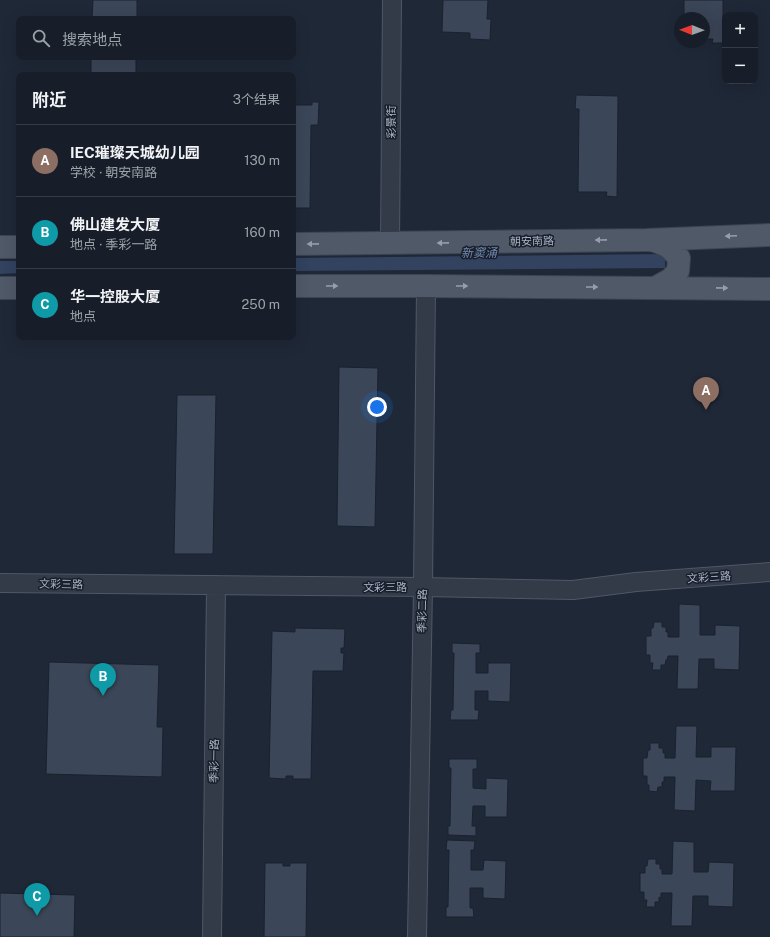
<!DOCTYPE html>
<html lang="zh">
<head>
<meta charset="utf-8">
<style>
	body { margin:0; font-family:"Public Sans","Noto Sans SC",sans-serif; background:#242b35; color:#f1f3f6 }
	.controls { position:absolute; right:12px; top:12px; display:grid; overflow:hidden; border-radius:8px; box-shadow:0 4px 16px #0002 }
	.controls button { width:36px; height:36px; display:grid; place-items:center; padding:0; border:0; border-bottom:1px solid #363c46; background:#171e29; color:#f1f3f6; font:20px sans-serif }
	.compass { position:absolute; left:674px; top:12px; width:36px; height:36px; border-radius:50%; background:#171e29; box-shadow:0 4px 16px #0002; rotate:271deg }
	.you { position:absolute; left:377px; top:407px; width:14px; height:14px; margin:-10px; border:3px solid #fff; border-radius:50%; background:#1a73e8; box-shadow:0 0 0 6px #1a73e833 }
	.badge { display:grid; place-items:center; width:26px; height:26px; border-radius:50%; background:#2563eb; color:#fff; font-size:13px; font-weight:700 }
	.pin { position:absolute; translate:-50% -33px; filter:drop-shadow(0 1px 2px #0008) }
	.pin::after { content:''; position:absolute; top:21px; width:14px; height:12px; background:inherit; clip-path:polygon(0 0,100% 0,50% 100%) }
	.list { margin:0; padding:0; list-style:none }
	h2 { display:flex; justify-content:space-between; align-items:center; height:52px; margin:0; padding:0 16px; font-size:17px }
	h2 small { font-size:13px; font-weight:400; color:#9ea2a8 }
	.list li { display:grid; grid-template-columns:26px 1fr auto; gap:12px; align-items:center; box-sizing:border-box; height:72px; padding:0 16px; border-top:1px solid #363c46 }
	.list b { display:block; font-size:15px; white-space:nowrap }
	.list p { margin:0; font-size:13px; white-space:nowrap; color:#9ea2a8 }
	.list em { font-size:13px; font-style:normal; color:#9ea2a8 }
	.icon { flex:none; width:22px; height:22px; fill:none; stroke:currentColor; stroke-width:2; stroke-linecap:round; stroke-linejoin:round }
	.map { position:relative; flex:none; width:770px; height:937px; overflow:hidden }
	.search { position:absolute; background:#171e29; box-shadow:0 4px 16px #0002; left:16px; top:16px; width:280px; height:44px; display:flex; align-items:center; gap:10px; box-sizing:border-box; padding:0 14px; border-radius:8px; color:#9ea2a8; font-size:15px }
	.panel { position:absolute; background:#171e29; box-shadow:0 4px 16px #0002; left:16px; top:72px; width:280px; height:268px; border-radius:8px }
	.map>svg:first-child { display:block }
	.water { fill:#32425f }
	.building { fill:#3b4658; stroke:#1a212e }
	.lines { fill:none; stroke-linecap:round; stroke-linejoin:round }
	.minor-casing { stroke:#505766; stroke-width:20 }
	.major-casing { stroke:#3c4351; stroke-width:24 }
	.minor { stroke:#333a48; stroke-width:18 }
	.major { stroke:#505968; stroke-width:22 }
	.oneway { fill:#969dae }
	.labels { text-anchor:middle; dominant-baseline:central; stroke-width:3; stroke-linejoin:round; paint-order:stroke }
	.street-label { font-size:11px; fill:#adb4c5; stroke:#181f2c }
	.water-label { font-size:12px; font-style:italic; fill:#7489ae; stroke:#181f2c }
</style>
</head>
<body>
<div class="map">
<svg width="770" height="937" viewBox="0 0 770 937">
	<rect width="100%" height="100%" fill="#1f2837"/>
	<path class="water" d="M665,254V268L293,271V258Z
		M0,261H19V273L0,274Z"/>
	<path class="building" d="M93,0H137V19H92Z
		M443,0H488L487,19H491L490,40L470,39V33L442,32Z
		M684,0H723V43H712L713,39H704V18H684Z
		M91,57H136V75H91Z
		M576,95L618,96L617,197L606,196L607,192H578L579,109H575Z
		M312,102H319L318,125H311L310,208H293V105H312Z
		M339,367L378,368L375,527L337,526Z
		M177,395H216L213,554H174Z
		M679,604L700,605V635H715V625L740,626L739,670L714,669V659H699L698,689H677L678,656H668L667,660H666L665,665H661V670H652L653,663H650V655H646V636H651V628H653L654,622H662V627H666V632H668V637H679Z
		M295,628L345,629L344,648H341V653H344L343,671H313L311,779H293V776H286V779L269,778L272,631L295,632Z
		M452,643L480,644V653H476V673H488V663H511L510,702L488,701V691H475V710H479L478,720H450L451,710H453L454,653H452Z
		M49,662L159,665L157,727H163L162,777L46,774Z
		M676,726H697L696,757H711V747H736L735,791H710L711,781L696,780L695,811L674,810L675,777H664V782H662V787H658L657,792L649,791V785H647V776H643V758H647L648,750H650V743H659V748H663V753H665V758H675Z
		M449,759H477V769H473V788L486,789V778L508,779L507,817H485V806H473L472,826H476V836L448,835V826H450L451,768H449Z
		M447,840L475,841L474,850H471V870H483L484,860L506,861L505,899L483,898V888H470V908H473L474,917H446V907H448L449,850H446Z
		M673,841L694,842V872H708L709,862L734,863L733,907L708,906V896H693L692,926H671L672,893H661V898L659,897V902H655V907H646L647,900H644V892H640V873H645V866H647L648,859H656V864H660V869H662V874H672Z
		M265,863H283V866H290V863H307L306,937H264Z
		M0,893L75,895L74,937H0Z"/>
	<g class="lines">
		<g class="minor-casing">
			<path id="minor" d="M390,243L392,0
				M0,583L423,587L573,590L636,582L770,572
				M212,937L216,585
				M417,937L423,587L426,286"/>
		</g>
		<g class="major-casing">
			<path id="major" d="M651,240C666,244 670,247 679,258L678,271L671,279L655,288
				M293,244L647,240L770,235
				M0,247H19
				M293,286H426L770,289
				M0,288H19"/>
		</g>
		<use href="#minor" class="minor"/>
		<use href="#major" class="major"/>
	</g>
	<defs><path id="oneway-solid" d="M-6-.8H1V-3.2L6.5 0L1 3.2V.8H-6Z"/></defs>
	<g class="oneway">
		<use href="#oneway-solid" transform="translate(731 236) rotate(178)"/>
		<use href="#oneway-solid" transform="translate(601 240) rotate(179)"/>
		<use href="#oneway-solid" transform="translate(443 243) rotate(179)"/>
		<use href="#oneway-solid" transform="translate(313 244) rotate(179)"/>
		<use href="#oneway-solid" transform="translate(332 286)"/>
		<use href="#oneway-solid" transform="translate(462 286)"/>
		<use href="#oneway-solid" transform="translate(592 287)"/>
		<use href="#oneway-solid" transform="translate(722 288) rotate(1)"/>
	</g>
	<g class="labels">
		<g class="street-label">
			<text transform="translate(391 122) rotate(-90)">彩景街</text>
			<text transform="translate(532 241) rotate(-1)">朝安南路</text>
			<text transform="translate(709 577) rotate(-4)">文彩三路</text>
			<text transform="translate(61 584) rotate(1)">文彩三路</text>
			<text x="385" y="587">文彩三路</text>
			<text transform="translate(422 611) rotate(-89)">季彩二路</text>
			<text transform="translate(214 761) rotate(-89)">季彩一路</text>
		</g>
		<g class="water-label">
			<text transform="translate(479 253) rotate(-1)">新窦涌</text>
		</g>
	</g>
</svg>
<div class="controls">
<button>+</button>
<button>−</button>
</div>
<svg class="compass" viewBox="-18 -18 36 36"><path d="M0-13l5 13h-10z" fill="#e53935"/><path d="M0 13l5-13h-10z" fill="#9ea2a8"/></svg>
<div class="you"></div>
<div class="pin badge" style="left:706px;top:410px;background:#8d6e63">A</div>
<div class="pin badge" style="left:103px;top:696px;background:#0f9aa8">B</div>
<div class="pin badge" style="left:37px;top:916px;background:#0f9aa8">C</div>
<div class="search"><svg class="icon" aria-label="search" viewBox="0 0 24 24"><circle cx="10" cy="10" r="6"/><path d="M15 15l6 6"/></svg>搜索地点</div>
<section class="panel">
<h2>附近<small>3个结果</small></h2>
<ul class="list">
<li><span class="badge" style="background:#8d6e63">A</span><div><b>IEC璀璨天城幼儿园</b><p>学校 · 朝安南路</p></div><em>130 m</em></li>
<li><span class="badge" style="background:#0f9aa8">B</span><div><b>佛山建发大厦</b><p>地点 · 季彩一路</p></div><em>160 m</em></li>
<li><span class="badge" style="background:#0f9aa8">C</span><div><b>华一控股大厦</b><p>地点</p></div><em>250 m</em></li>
</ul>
</section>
</div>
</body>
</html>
